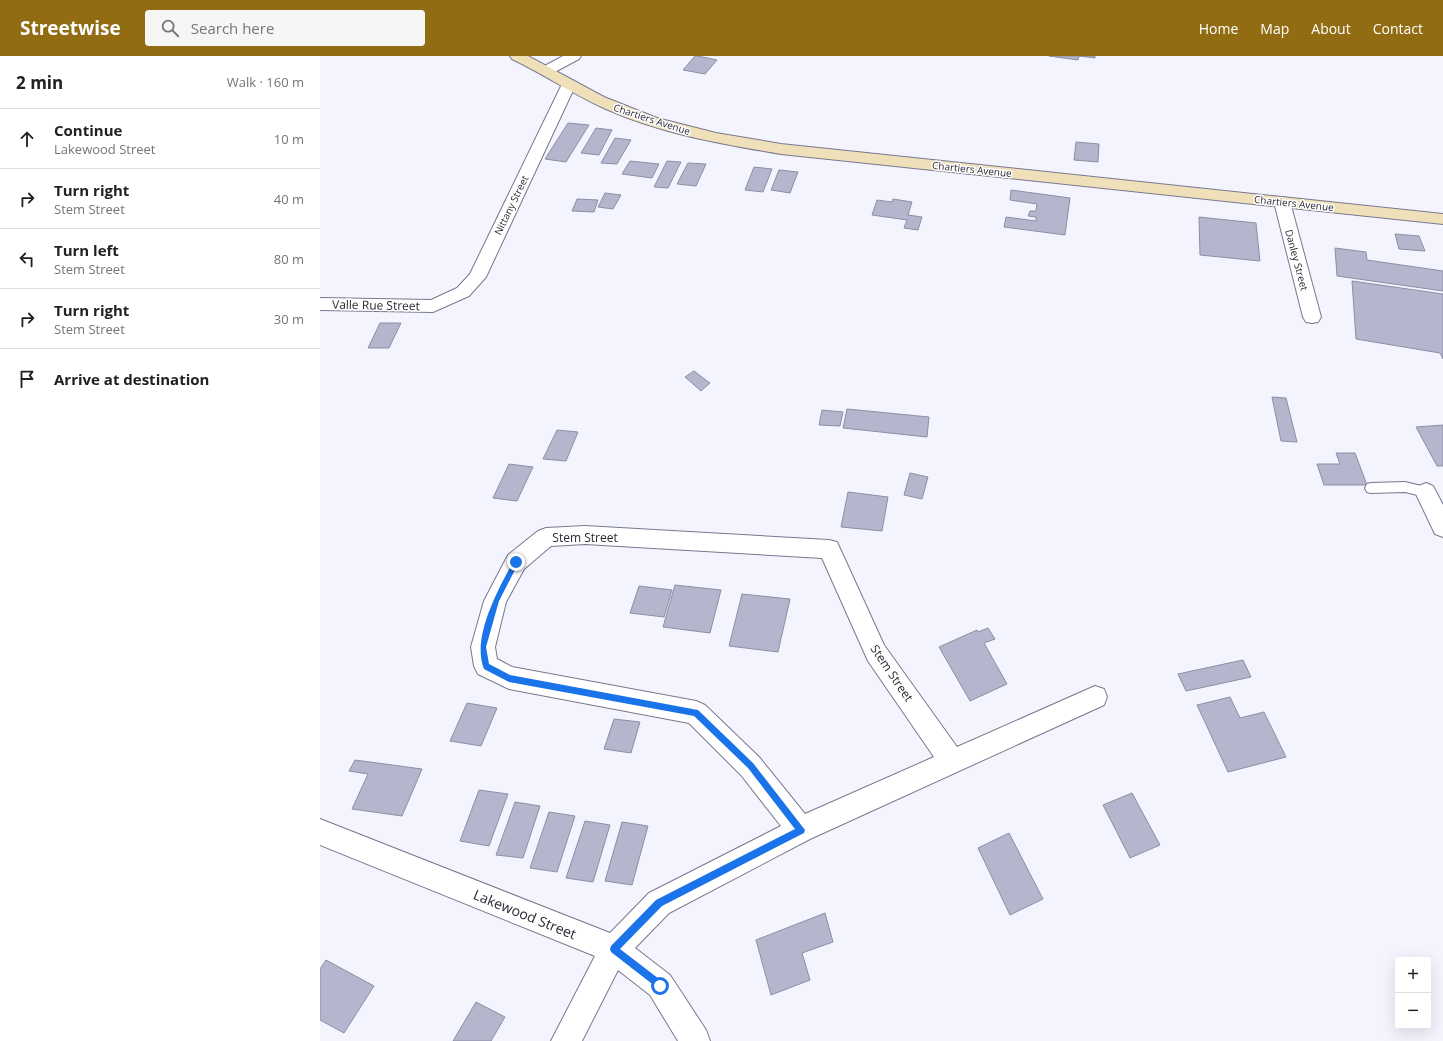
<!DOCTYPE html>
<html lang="en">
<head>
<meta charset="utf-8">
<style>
	body { margin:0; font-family:"Open Sans",sans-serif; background:#f6f6f6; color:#202124 }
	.controls { position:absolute; right:12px; bottom:12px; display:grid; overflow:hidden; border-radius:4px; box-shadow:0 4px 16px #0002 }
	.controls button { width:36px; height:36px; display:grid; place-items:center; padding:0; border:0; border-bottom:1px solid #e0e0e0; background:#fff; color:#202124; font:20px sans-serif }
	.stop { position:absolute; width:12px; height:12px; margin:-9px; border:3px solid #1a73e8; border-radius:50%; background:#fff }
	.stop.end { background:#1a73e8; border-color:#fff; box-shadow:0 1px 4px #0008 }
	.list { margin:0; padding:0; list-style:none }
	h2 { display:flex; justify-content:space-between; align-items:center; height:52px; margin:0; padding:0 16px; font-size:17px }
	h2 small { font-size:13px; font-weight:400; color:#757577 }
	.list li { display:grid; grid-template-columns:26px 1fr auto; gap:12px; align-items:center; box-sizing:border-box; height:60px; padding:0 16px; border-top:1px solid #e0e0e0 }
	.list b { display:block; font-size:15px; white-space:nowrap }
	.list p { margin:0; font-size:13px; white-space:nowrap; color:#757577 }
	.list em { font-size:13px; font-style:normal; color:#757577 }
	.icon { flex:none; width:22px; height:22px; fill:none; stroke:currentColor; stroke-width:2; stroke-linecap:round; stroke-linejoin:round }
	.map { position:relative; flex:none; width:1123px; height:985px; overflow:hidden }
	header { display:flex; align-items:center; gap:24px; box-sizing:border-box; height:56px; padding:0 20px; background:#916c13; color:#fff }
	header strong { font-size:19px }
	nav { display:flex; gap:22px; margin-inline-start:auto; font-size:14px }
	.search { width:280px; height:36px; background:#f6f6f6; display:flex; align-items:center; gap:10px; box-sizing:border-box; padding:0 14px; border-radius:4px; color:#757577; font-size:15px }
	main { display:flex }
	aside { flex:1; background:#fff }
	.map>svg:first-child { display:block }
	.building { fill:#b5b5cd; stroke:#8d8ea4 }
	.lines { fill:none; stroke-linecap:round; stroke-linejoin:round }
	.lane-casing { stroke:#78788e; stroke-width:2 }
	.street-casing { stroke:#78788e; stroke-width:2 }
	.secondary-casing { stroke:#78788e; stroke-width:2 }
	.lane { fill:#fff; fill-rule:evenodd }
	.street { fill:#fff; fill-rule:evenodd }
	.secondary { fill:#f0e0ba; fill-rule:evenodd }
	.route { fill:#1a73e8 }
	.labels { text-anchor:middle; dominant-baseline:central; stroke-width:3; stroke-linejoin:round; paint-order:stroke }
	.far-street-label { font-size:10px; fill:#292933; stroke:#fff }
	.street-label { font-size:12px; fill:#292933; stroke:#fff }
	.near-street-label { font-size:14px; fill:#292933; stroke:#fff }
</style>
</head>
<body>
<header>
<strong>Streetwise</strong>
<div class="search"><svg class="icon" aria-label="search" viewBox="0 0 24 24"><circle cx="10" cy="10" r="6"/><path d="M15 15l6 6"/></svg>Search here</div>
<nav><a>Home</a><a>Map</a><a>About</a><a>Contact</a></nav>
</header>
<main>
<aside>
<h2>2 min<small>Walk · 160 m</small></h2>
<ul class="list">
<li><svg class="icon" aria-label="ahead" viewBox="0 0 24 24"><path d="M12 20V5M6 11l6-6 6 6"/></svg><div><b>Continue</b><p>Lakewood Street</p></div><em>10 m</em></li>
<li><svg class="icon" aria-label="right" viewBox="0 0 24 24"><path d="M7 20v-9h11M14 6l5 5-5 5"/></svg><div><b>Turn right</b><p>Stem Street</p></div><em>40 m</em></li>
<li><svg class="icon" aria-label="left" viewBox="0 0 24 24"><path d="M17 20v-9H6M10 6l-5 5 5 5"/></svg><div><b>Turn left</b><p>Stem Street</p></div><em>80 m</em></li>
<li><svg class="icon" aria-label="right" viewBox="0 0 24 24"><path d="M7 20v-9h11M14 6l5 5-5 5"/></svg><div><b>Turn right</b><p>Stem Street</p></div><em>30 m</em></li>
<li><svg class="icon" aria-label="arrive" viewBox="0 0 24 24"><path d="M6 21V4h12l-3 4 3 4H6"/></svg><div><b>Arrive at destination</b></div></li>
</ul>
</aside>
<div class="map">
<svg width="1123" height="985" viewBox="0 0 1123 985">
	<rect width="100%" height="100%" fill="#f4f4ff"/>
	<path class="building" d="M375,0H378L397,4L385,18L363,14Z
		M729,0H775V2L759,0L758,4Z
		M248,67L269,69L246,106L225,103Z
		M276,72L292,74L279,99L261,97Z
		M295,82L311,84L297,108L281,107Z
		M756,86L779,88L778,106L754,104Z
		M310,105L339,108L332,122L302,118Z
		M347,105L361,106L348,132L334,131Z
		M368,107L386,108L376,130L357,128Z
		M434,111L452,113L443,136L425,134Z
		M459,114L478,116L470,137L451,134Z
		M691,134L750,142L745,179L684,171L686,161L716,165V161L708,160L710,155H716L717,148L690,144Z
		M285,137L301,139L293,153L278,151Z
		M257,143L278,144L274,156L252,155Z
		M573,143L592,146L588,159L602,161L598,174L584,172L587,164L552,159L557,144L572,146Z
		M879,161L936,167L940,205L880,199Z
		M1075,178L1099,180L1105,195L1079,193Z
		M1015,192L1046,196L1047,204L1123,215V235L1017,220Z
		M1032,225L1123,238V303L1120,297L1036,283Z
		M60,267H81L69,292H48Z
		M374,315L390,327L381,335L365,321Z
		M952,341L966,342L977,386L961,385Z
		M527,353L609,361L607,381L523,372Z
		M502,354L523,356L520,370L499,369Z
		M1123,369V410H1117L1096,371Z
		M237,374L258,376L246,405L223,403Z
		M1016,397H1035L1047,429H1004L997,408H1020Z
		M189,408L213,411L197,445L173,442Z
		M590,417L608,421L602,443L584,439Z
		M528,436L568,441L562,475L521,471Z
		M355,529L401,534L390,577L343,571Z
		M319,530L352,534L344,561L310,557Z
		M422,538L470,543L458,596L409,590Z
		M668,572L675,583L664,587L687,628L650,645L619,591L657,574L658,576Z
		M923,604L931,621L866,635L858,618Z
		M910,641L920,662L944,656L966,701L908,716L877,649Z
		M147,647L177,652L161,690L130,685Z
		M294,663L320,666L311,697L284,693Z
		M35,704L102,713L82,760L32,753L48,718L29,715Z
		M159,734L188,738L169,790L140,785Z
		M812,737L840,789L810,802L783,749Z
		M195,746L220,750L203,802L176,799Z
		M229,756L255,760L237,816L210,812Z
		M265,765L290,769L273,826L246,822Z
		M302,766L328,770L312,829L285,825Z
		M689,777L723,843L690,859L658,792Z
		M505,857L513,886L482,897L490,924L451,939L436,884Z
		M6,904L54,930L24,977L0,964V913Z
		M156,946L185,961L171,985H133Z"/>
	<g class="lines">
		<g class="lane-casing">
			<path id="lane" d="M1085,426L1110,432L1112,436L1110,440L1106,441L1085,436L1051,437L1047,436L1045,432L1047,428L1051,427Z"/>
		</g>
		<g class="street-casing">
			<path id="street" d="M243,0H261L259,3L231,18L226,19L221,18L219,15L221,12Z
				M249,24L254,25L256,28L166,221L149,240L113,256L0,254V242L111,244L137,232L150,218L242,28L244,25Z
				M962,141L968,142L970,146L1001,261L998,266L992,267L986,266L983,261L954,146L956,142Z
				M1106,427L1113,430L1123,449V481L1115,478L1095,436L1099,430Z
				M265,470L509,484L517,486L564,589L637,691L775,630L784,633L787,641L784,649L490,783L349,857L315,892L350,919L386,974L390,985H358L330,939L298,914L262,985H231L275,900L0,789V763L290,877L329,837L461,770L421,719L369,667L189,633L158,618L154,610L151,591L164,545L188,499L218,475L226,472ZM265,488L502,502L548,605L614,701L485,758L439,701L385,649L376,645L192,611L177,603L175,591L186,546L204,513L231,490Z"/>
		</g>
		<g class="secondary-casing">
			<path id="secondary" d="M190,0H208L284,41L337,62L396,77L461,88L1123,158V168L461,98C402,88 342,78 286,53C254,39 224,18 192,3Z"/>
		</g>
		<use href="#lane" class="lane"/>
		<use href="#street" class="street"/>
		<use href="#secondary" class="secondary"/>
	</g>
	<path class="route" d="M196,503L199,506L179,545L166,591L169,608L190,619L378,654L433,707L485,774L484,777L342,850L300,893L343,926L344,930L343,933L340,934L291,896L290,893L291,890L336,844L475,773L428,712L374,660L189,626L164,613C151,581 179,532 194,504Z"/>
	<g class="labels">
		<g class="far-street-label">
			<text transform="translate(332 63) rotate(18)">Chartiers Avenue</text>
			<text transform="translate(652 113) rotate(6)">Chartiers Avenue</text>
			<text transform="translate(974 147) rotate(6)">Chartiers Avenue</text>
			<text transform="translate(191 149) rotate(-64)">Nittany Street</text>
			<text transform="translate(977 204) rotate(75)">Danley Street</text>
		</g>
		<g class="street-label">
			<text transform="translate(56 249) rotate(1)">Valle Rue Street</text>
			<text x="265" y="481">Stem Street</text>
			<text transform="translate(572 617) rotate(56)">Stem Street</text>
		</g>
		<g class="near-street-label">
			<text transform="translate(205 858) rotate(22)">Lakewood Street</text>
		</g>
	</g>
</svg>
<div class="controls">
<button>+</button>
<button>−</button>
</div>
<div class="stop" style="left:340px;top:930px"></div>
<div class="stop end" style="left:196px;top:506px"></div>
</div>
</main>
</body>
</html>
